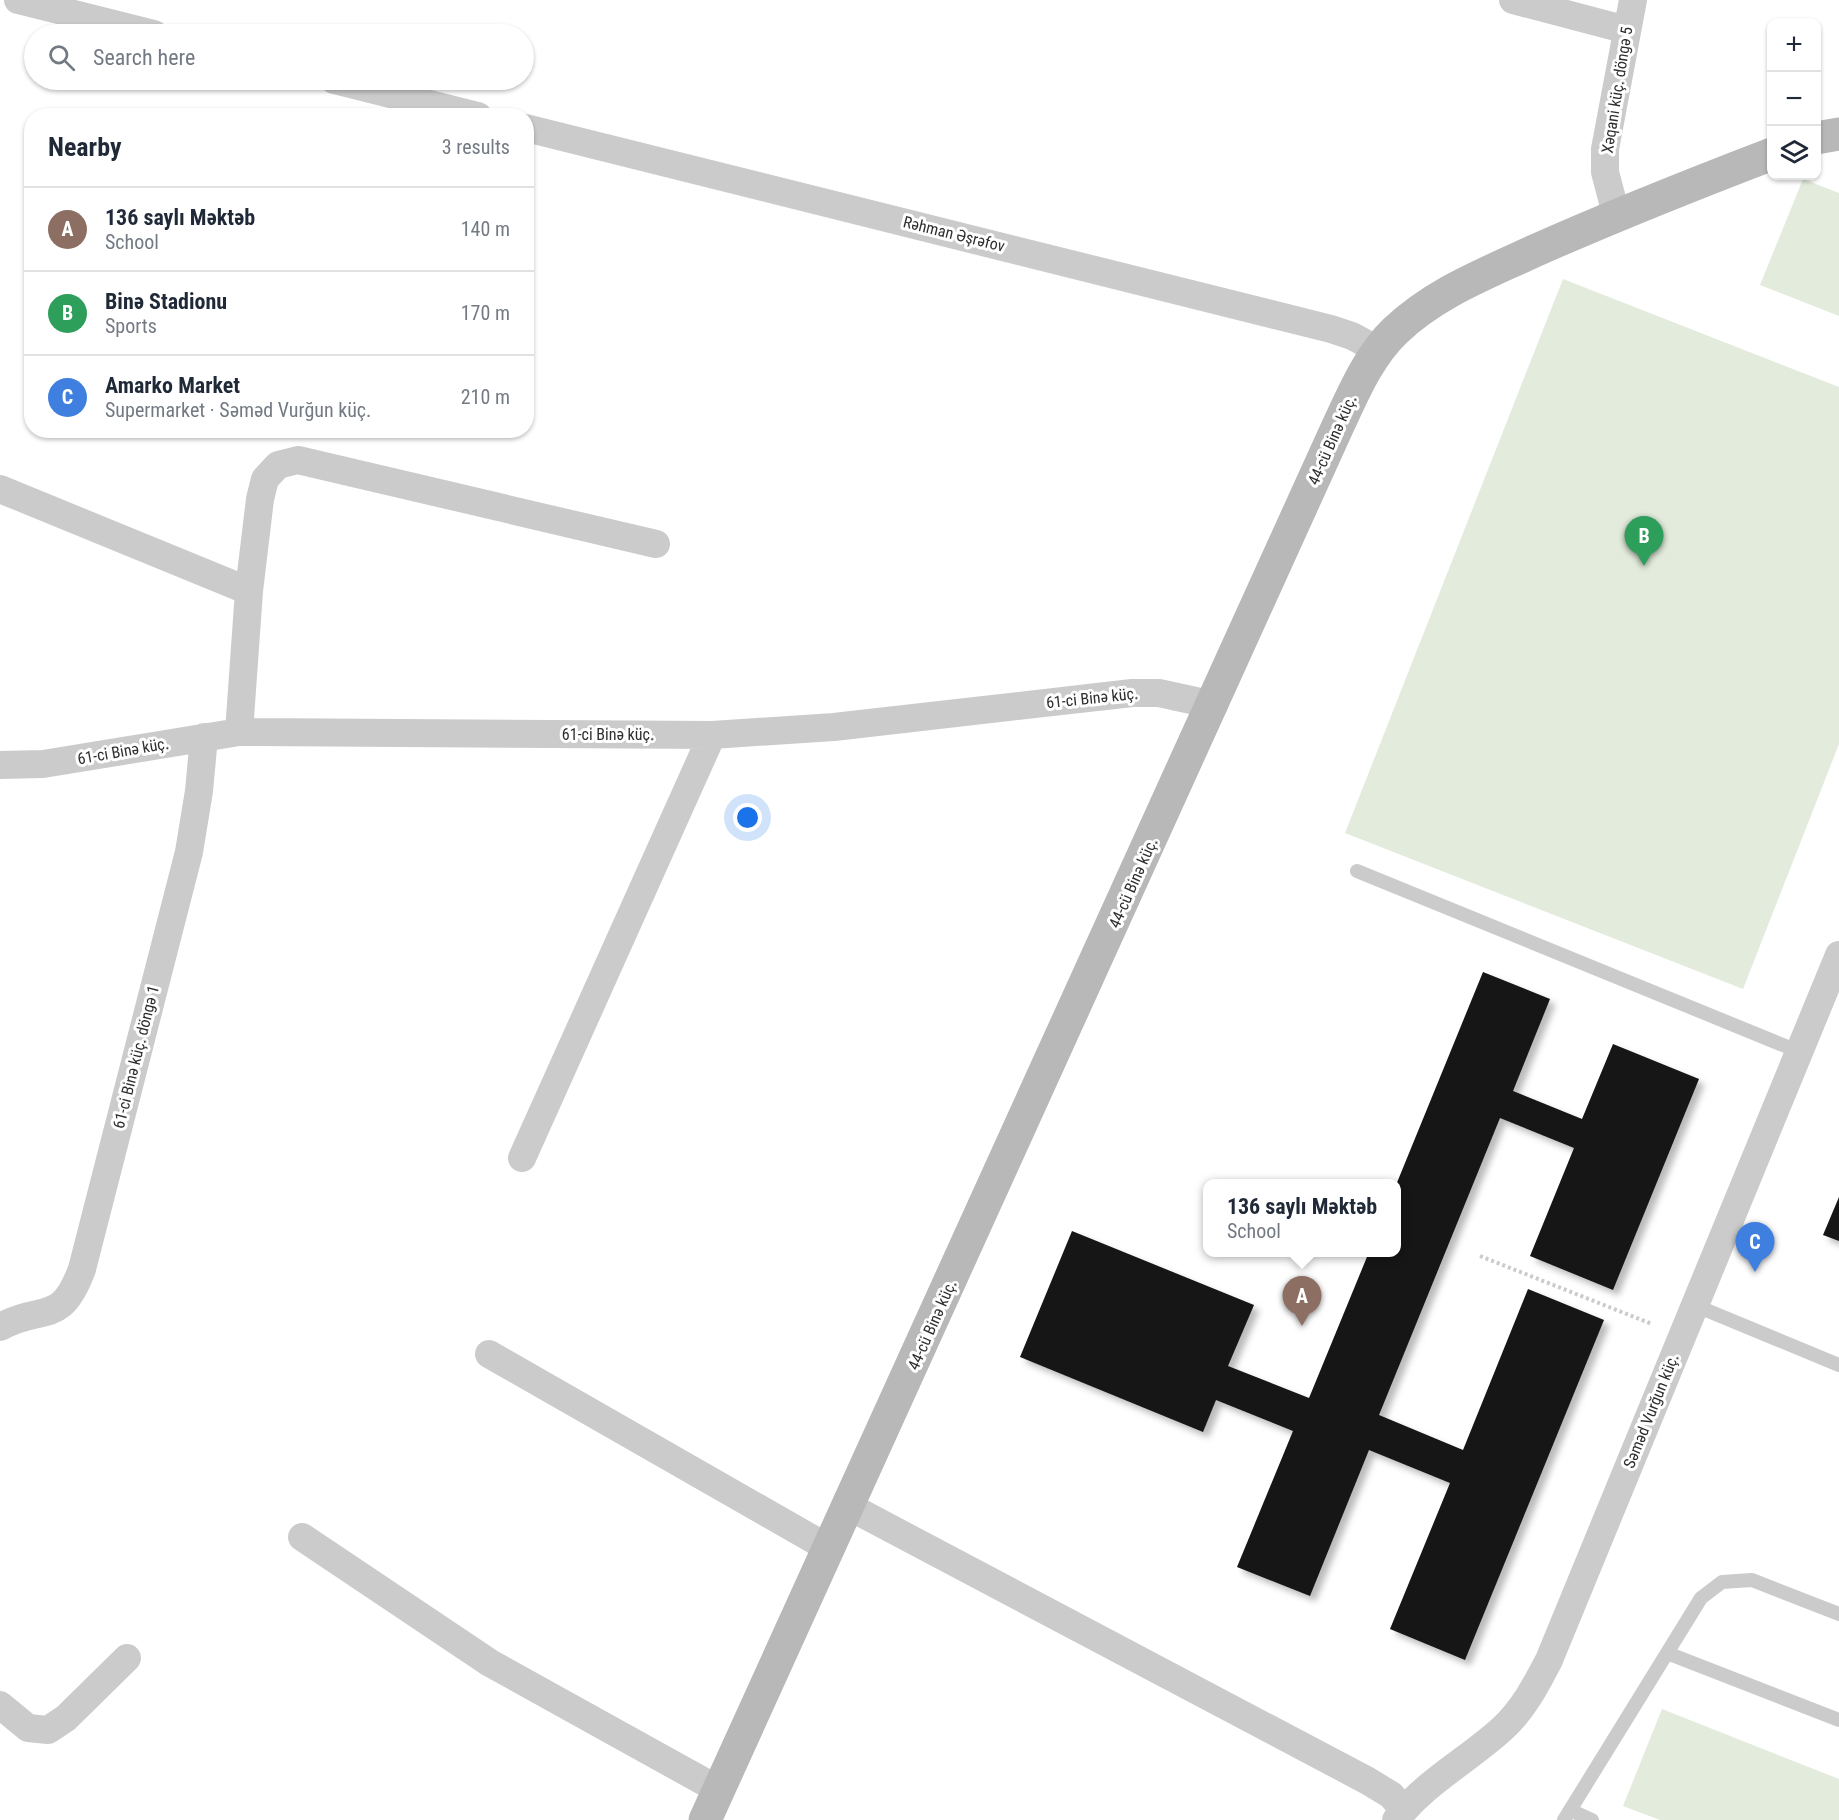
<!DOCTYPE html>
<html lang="en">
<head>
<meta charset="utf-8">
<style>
	body { margin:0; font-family:"Roboto Condensed",sans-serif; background:#f6f6f7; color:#1f2937 }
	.controls { position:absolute; right:18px; top:18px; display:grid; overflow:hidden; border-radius:12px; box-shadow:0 2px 4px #0004 }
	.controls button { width:54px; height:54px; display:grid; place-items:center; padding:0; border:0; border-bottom:2px solid #e0e1e3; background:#fff; color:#1f2937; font:30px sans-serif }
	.you { position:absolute; left:748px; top:818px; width:21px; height:21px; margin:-15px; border:4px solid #fff; border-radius:50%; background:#1a73e8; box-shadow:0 0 0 9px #1a73e833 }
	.badge { display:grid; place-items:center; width:39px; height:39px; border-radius:50%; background:#111827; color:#fff; font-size:20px; font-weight:700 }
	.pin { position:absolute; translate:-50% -50px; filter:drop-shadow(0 2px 3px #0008) }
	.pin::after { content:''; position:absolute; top:32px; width:21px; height:18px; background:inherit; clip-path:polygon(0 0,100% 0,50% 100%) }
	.popup { position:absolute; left:1203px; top:1179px; width:198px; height:78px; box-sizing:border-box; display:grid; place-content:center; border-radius:12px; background:#fff; filter:drop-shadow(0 2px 4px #0005); font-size:20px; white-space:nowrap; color:#747a83 }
	.popup b { font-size:22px; color:#1f2937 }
	.popup::after { content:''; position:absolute; left:50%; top:100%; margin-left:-12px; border:12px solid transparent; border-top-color:#fff }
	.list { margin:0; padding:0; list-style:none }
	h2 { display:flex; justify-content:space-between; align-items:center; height:78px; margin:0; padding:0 24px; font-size:26px }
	h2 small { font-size:20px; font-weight:400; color:#747a83 }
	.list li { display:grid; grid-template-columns:39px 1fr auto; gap:18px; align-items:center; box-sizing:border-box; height:84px; padding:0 24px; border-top:2px solid #e0e1e3 }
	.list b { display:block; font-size:22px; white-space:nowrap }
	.list p { margin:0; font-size:20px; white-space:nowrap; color:#747a83 }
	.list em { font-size:20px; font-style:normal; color:#747a83 }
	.icon { flex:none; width:33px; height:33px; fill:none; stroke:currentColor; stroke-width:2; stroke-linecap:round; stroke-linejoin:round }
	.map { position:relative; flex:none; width:1839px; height:1820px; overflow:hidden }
	.search { position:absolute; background:#fff; box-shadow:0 2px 4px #0004; left:24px; top:24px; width:510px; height:66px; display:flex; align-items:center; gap:15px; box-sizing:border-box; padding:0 21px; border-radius:33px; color:#747a83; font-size:22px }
	.panel { position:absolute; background:#fff; box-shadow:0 2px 4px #0004; left:24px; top:108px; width:510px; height:330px; border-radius:24px }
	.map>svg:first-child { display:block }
	.green { fill:#e2ebdc }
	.building { fill:#151515; filter:url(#shadow) }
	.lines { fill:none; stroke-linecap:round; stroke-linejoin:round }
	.path { stroke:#cbcbcb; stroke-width:4; stroke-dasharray:3 3; stroke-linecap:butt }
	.lane { stroke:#cbcbcb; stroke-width:14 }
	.street { stroke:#cbcbcb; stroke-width:28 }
	.secondary { stroke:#b8b8b8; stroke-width:33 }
	.labels { text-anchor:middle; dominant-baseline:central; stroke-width:6; stroke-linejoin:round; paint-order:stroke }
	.street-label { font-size:16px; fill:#2e2e2e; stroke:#fff }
</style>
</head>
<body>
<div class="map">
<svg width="1839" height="1820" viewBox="0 0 1839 1820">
	<defs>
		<filter id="shadow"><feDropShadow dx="5.5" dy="5.5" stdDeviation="3" flood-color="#0004"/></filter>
	</defs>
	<rect width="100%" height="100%" fill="#fff"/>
	<path class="green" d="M1803,179L1839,193V316L1760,285Z
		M1563,279L1839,387V744L1743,989L1345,833Z
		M1662,1709L1839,1779V1820H1660L1623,1806Z"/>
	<path class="building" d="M1483,972L1550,999L1513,1091L1582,1119L1613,1044L1699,1079L1613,1290L1530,1256L1574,1148L1500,1118L1379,1415L1463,1450L1528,1289L1604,1320L1465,1660L1390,1629L1450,1483L1369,1450L1310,1596L1237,1567L1293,1431L1216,1400L1203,1432L1020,1357L1072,1231L1254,1305L1228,1366L1309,1398L1369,1252H1396V1185Z
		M1839,1197V1241L1823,1235Z"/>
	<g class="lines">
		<path class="path" d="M1480,1256L1652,1324"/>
		<path class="lane" d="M1357,871L1800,1052
			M1694,1305L1839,1365
			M1667,1653L1839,1720
			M1570,1810L1592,1820
			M1564,1820L1701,1598L1722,1582L1752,1580L1839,1614"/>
		<path class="street" d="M18,0L154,34
			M1513,0L1627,30
			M334,80L478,116
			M526,128L1331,329L1352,336L1378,350
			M1616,214L1605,172V149L1633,0
			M0,489L249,591
			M239,732L249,591L260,499L265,479L278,465L298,460L656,544
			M0,765L43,764L239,732L712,735L834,727L1132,693H1159L1214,705
			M522,1158L712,735
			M0,1327C43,1303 60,1328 82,1269L189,852L199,791L204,737
			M489,1354L830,1549
			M850,1507L1368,1781L1391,1795L1404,1810
			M302,1537L490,1663L719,1790
			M0,1705L28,1728L48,1730L66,1718L127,1658
			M1396,1820C1424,1783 1468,1760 1502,1729C1523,1710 1536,1685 1549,1660L1839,955"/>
		<path class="secondary" d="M1816,138L1839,134
			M705,1820C919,1358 1130,894 1337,428C1353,394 1368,357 1395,331C1435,293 1483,275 1532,252C1611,217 1691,185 1772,154"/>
	</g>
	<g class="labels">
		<g class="street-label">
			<text transform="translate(1617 90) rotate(-81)">Xəqani küç. döngə 5</text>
			<text transform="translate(954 234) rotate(14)">Rəhman Əşrəfov</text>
			<text transform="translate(1332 440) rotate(-66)">44-cü Binə küç.</text>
			<text transform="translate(1092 698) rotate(-6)">61-ci Binə küç.</text>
			<text x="608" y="734">61-ci Binə küç.</text>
			<text transform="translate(123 751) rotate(-10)">61-ci Binə küç.</text>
			<text transform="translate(1133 883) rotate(-66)">44-cü Binə küç.</text>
			<text transform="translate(136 1057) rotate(-76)">61-ci Binə küç. döngə 1</text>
			<text transform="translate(932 1325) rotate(-66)">44-cü Binə küç.</text>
			<text transform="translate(1651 1411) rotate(-68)">Səməd Vurğun küç.</text>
		</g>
	</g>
</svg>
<div class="controls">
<button>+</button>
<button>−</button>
<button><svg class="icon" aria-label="layers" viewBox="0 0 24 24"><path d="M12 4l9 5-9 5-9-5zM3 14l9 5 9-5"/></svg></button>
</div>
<div class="you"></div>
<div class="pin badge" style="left:1302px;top:1326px;background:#8d6e63">A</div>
<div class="popup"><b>136 saylı Məktəb</b>School</div>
<div class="pin badge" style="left:1644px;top:566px;background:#2e9e5b">B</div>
<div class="pin badge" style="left:1755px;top:1272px;background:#3f7fe0">C</div>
<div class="search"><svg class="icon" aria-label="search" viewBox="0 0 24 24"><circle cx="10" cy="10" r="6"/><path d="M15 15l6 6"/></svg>Search here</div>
<section class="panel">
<h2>Nearby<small>3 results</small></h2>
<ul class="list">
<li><span class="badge" style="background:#8d6e63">A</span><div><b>136 saylı Məktəb</b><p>School</p></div><em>140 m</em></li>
<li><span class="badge" style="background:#2e9e5b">B</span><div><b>Binə Stadionu</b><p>Sports</p></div><em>170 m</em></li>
<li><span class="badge" style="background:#3f7fe0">C</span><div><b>Amarko Market</b><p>Supermarket · Səməd Vurğun küç.</p></div><em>210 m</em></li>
</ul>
</section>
</div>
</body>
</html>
